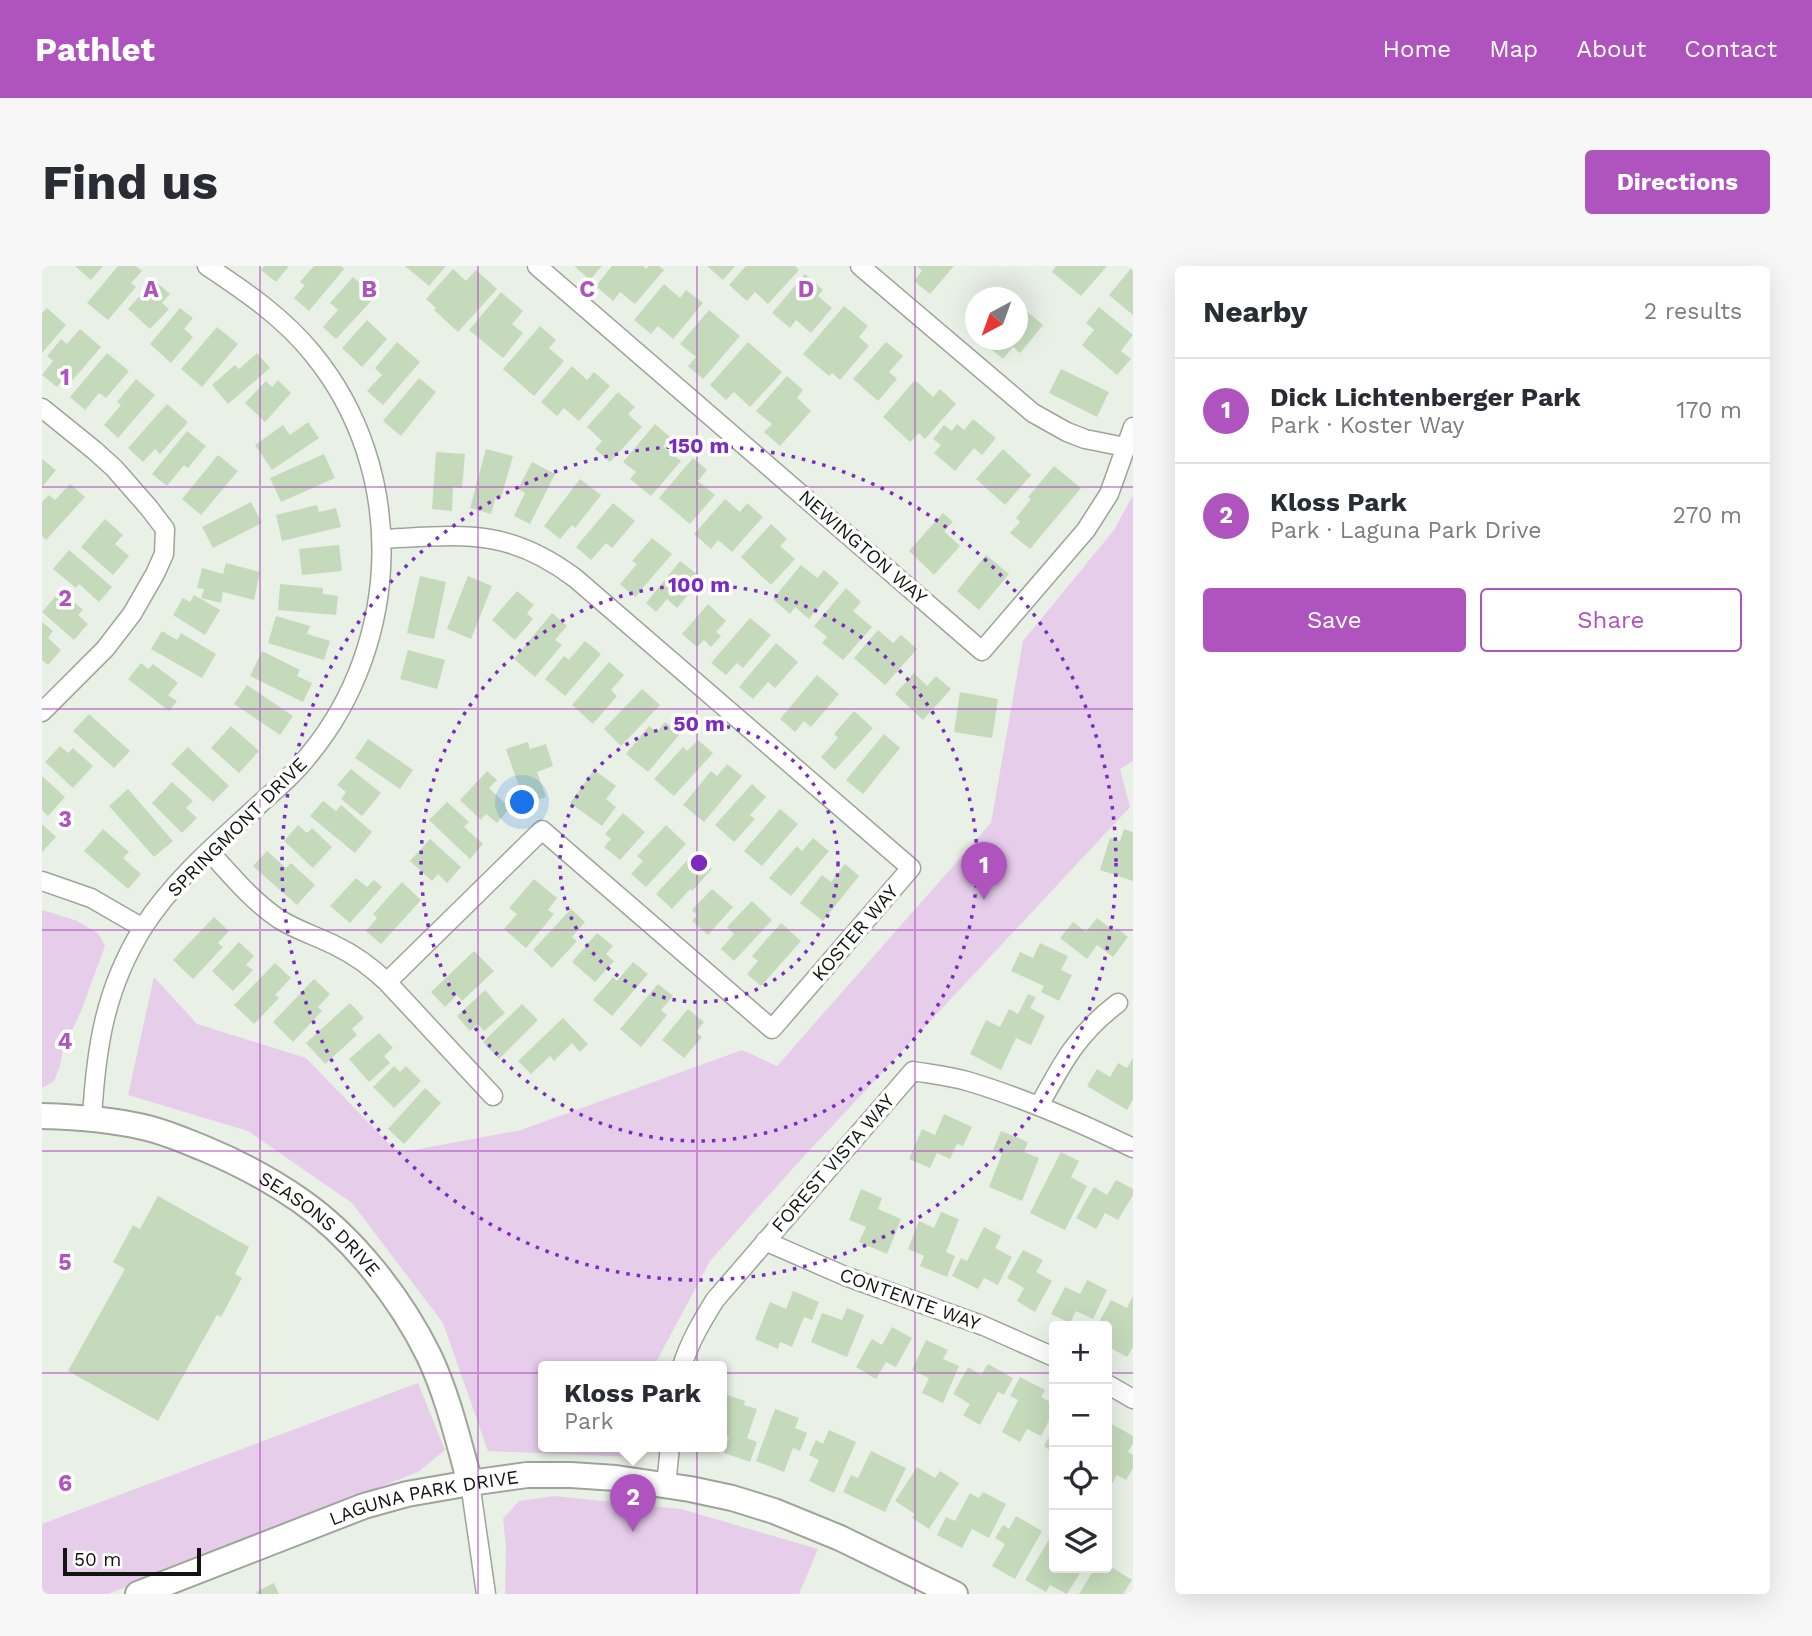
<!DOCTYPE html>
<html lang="en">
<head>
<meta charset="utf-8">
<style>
	body { margin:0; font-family:"Work Sans",sans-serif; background:#f7f7f7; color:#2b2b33 }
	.controls { position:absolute; right:21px; bottom:21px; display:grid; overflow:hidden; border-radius:7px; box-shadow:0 7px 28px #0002 }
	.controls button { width:63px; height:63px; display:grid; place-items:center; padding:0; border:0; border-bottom:2px solid #e1e1e2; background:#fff; color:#2b2b33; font:35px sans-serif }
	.compass { position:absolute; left:923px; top:21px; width:63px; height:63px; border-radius:50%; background:#fff; box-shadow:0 7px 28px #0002; rotate:221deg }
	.scale { position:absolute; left:21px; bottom:18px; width:138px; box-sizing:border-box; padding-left:7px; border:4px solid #111410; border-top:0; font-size:19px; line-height:24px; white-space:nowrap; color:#111410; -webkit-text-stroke:5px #fff; paint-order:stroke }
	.you { position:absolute; left:481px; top:537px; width:24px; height:24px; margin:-18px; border:5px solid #fff; border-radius:50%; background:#1a73e8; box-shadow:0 0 0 10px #1a73e833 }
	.badge { display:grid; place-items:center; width:46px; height:46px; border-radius:50%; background:#af54bf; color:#fff; font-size:23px; font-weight:700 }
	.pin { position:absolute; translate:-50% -58px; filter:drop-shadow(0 2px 4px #0008) }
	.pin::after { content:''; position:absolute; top:37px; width:24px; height:21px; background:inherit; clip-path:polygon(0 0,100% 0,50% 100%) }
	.popup { position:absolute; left:496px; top:1095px; width:189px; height:91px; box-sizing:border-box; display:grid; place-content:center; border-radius:7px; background:#fff; filter:drop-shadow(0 2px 5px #0005); font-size:23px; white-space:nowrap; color:#7c7c81 }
	.popup b { font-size:26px; color:#2b2b33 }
	.popup::after { content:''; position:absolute; left:50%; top:100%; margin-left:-14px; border:14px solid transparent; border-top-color:#fff }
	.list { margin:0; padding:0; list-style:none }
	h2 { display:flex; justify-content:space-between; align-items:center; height:91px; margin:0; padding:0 28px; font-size:30px }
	h2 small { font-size:23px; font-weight:400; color:#7c7c81 }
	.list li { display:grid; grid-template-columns:46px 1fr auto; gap:21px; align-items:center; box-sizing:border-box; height:105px; padding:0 28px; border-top:2px solid #e1e1e2 }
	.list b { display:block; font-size:26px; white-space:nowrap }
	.list p { margin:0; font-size:23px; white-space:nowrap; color:#7c7c81 }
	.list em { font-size:23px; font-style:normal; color:#7c7c81 }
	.actions { display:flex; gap:14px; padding:21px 28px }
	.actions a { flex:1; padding:16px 0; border:2px solid #af54bf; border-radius:7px; text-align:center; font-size:24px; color:#af54bf }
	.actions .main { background:#af54bf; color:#fff }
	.icon { flex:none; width:38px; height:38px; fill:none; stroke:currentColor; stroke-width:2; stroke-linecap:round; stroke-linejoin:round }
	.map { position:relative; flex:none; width:1091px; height:1328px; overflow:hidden; border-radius:7px }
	header { display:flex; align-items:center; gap:42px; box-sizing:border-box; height:98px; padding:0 35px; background:#af54bf; color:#fff }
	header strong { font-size:33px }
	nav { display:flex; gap:38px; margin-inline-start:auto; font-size:24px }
	.intro { display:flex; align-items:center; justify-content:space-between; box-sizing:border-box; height:168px; padding:0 42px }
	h1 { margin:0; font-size:49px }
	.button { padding:18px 32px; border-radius:7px; background:#af54bf; color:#fff; font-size:24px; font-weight:700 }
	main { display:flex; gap:42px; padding:0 42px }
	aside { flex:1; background:#fff; border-radius:7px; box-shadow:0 7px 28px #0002 }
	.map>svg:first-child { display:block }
	.green { fill:#e6ceea }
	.building { fill:#c5dabb }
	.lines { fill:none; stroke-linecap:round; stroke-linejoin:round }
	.street-casing { stroke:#9ea49a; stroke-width:21 }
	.secondary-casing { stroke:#9ea49a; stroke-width:28 }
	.street { stroke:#fff; stroke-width:18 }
	.secondary { stroke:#fff; stroke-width:24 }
	.grid { fill:none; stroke:#af54bf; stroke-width:2; stroke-opacity:0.55 }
	.ring { fill:none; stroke:#7b2cbf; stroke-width:3.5; stroke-dasharray:3.5 7 }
	.labels { text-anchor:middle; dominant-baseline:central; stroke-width:7; stroke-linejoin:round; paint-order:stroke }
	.street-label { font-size:19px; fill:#111410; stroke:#fff }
	.grid-label { font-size:23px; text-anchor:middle; font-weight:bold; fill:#af54bf; stroke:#fff; stroke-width:7; stroke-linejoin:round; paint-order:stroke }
	.centre { fill:#7b2cbf; stroke:#fff; stroke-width:3.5 }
	.ring-label { font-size:21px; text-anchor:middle; font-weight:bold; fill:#7b2cbf; stroke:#fff; stroke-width:7; stroke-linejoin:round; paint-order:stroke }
</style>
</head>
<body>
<header>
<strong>Pathlet</strong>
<nav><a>Home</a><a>Map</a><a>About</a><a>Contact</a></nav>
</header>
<div class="intro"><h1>Find us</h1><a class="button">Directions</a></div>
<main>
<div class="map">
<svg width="1091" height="1328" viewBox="0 0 1091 1328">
	<rect width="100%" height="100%" fill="#e9f0e6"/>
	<path class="green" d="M1091,229V495L1078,503L1088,541L752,901L668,995L612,1100H502V1180H593L590,1191L446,1185L401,1057L310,937L206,865L86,829L112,711L155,758L264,792L356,887L479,864L700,784L735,800L949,557L981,375L1072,264Z
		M0,644L33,654L56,667L63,680L39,745L21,784L18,800L12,815L0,822Z
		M376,1117L403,1184L376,1206L66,1328H0V1258Z
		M512,1230L639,1243L776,1283L757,1328H463L464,1280L461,1253L477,1235Z"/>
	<path class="building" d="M33,0H61L49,14Z
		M76,0H94L100,5L89,17L94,21L66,54L45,37Z
		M222,0H247L234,16L219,4Z
		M272,0H299L302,3L267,45L252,32L263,19L258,16Z
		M363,0H404L387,20Z
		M532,0H560L548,14Z
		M570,0H601L604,3L607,0H617L622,4L593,38L578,26L571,35L554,20Z
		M665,0H693L681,14Z
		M704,0H753L757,4L726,38L713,26L705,35L687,19Z
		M875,0H912L888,28L872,15L880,5Z
		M1014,0H1065L1039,30L1010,6Z
		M1091,0V49L1067,29Z
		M411,3L424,15L434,4L455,23L416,66L392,44L394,42L384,33Z
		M763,8L781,24L776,30L790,42L769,67L754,54L748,62L730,47Z
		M311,11L333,31L294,73L281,61L296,44L288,37Z
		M112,14L128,28L120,37L127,43L108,63L86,43Z
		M622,18L638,32L644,24L661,37L631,73L616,60L609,68L592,54Z
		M459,26L481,45L470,58L481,67L461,92L427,64Z
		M976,38L1001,59L978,87L971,81L961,93L938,74H976Z
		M802,40L826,60L817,71L827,80L798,114L790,107L787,110L761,88Z
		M1057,41L1091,69L1079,85L1089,93L1075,109L1040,79L1052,64L1044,57Z
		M5,42L24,59L0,87V47Z
		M138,42L151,52L142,63L151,71L129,97L108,78Z
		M667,44L698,70L661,113L646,100L654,91L638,78Z
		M325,54L345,73L320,101L300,82Z
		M498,60L514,74L507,82L522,95L492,130L461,103Z
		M175,61L196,78L160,121L139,103Z
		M38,63L59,81L31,114L25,109L15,121L0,109L11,95L5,90L19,73L25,78Z
		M355,76L378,96L341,139L325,125L340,109L333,102Z
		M706,76L740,106L708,141L692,126L684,134L668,119Z
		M844,76L861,90L847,106L855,113L836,135L811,113Z
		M65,87L87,105L64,132L57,127L43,144L28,131Z
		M215,87L228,102L186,138L170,119L193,99L197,103Z
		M530,100L545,114L552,106L568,120L537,155L522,142L515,150L499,136Z
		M1019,103L1067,126L1055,151L1007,127Z
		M745,110L761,124L755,132L769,145L738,180L722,166L730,158L714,145Z
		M377,112L394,126L359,170L341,155Z
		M94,113L113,129L76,172L62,159L79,139L75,136Z
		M236,114L249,127L223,156L203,137L224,115L230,121Z
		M873,114L891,131L898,123L914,138L883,173L877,167L868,176L841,151Z
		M576,126L593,141L586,148L600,161L568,196L553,183L560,175L545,161Z
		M125,138L146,156L118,188L113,183L101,196L86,182Z
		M931,153L954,172L940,189L932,182L913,205L892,187L899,179L891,173L902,159L910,165L915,158L922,164Z
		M266,156L277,172L230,204L213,179L241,159L248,169Z
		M613,158L628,171L621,180L639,195L609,230L588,213L594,206L581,196Z
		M145,165L164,180L146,202L142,199L125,220L110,208Z
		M444,183L471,190L459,232L454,230L449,248L428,242Z
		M961,183L989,209L963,239L934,213Z
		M394,186L423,188L420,222L411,221L410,245L390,243Z
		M282,188L293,212L239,236L228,212Z
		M176,189L196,205L159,249L140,233Z
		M651,192L665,204L656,215L673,229L648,258L617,232Z
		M0,193L14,204L0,221Z
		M490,196L513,208L488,258L472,250L483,227L476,223Z
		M1012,200L1039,222L988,283L968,267L978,256L974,252L989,233L986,231Z
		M538,213L559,229L533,262L530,259L518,273L502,260Z
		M28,218L43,231L4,274L0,270V236L7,229L13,234Z
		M683,233L698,246L705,237L721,251L690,286L676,274L669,283L652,268Z
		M209,236L220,257L171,282L160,261Z
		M571,237L593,255L570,282L564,277L549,294L534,281Z
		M275,239L277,246L294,242L299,261L240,275L234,249Z
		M901,247L911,256L902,265L918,280L892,309L867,285Z
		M63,253L81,269L73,278L87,290L71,309L39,281Z
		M729,258L745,273L738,280L753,293L729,319L699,291Z
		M610,272L630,288L593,331L578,318L595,298L590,295Z
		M297,279L300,305L260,309L257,283Z
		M27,284L70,321L57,336L37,318L34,322L11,303Z
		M944,289L967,308L937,344L915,325Z
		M638,295L660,312L635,342L625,333L614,346L604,337Z
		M184,297L218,306L212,334L181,326L179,337L159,332L162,323L155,322L160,302L181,308Z
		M759,299L775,312L782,304L797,317L767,353L753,341L748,348L731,333Z
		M378,310L404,316L392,373L365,367Z
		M426,310L450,320L429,373L405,363Z
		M238,318L281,322V328L296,330L294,349L236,344Z
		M804,322L819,336L811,345L830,361L801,394L780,377L785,371L772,360Z
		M19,324L41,344L36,349L46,358L32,374L0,346Z
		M475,325L492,339L485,347L491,353L473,374L450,354Z
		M152,329L178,344L163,369L131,349L141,332L148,336Z
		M666,338L684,355L674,366L679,370L669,381L662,374L655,381L640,368Z
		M510,347L525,360L513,374L520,379L493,411L472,393Z
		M234,350L268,360L265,368L288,375L282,394L226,377Z
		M708,352L729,369L701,402L695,397L684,409L669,397Z
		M0,356L11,365L6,372L19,384L6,399L0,394Z
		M836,364L851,377L859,369L875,383L843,419L812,392Z
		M120,365L135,374L139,367L174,388L160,412L109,383Z
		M543,375L559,388L523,430L503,413L522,390L527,394Z
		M734,377L756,396L733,422L726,416L711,433L697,421Z
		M366,384L403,394L395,423L358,413Z
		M220,385L258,404L255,410L270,417L261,436L208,410Z
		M567,396L582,409L569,424L575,430L551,458L530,439Z
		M99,397L106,403L111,398L136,417L126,429L135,435L127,445L86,413Z
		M872,407L885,420L894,410L909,423L881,454L853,428Z
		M775,409L797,428L769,461L762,455L753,466L738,453Z
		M205,419L251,450L238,469L192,438Z
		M600,423L618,439L579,480L562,463Z
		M918,426L956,433L950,472L912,466Z
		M812,445L831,462L793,504L779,491L796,472L792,468Z
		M47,448L88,485L72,502L31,465Z
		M623,456L638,468L606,506L584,488L607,460L615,466Z
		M189,460L217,485L197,507L169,482Z
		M842,468L858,482L821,528L804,514Z
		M326,473L371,504L358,523L313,492Z
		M656,474L671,487L632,530L612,513L641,481L645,485Z
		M486,476L488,483L504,478L511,500L495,506L504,531L483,538L464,483Z
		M18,480L26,487L31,482L51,500L31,522L3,496Z
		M146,481L187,520L171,536L129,498Z
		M685,498L700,510L662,556L641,539L669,505L675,510Z
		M309,503L339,527L320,550L299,533L304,526L295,519Z
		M552,504L574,520L564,533L574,541L560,560L528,537Z
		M445,505L455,514L447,522L468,542L455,557L444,548L439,554L418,534Z
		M0,510L23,531L6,550L0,544Z
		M130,516L151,535L144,542L155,552L140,567L110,537Z
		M710,518L724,531L708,549L713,553L692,576L673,559Z
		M86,523L131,575L112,591L67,540Z
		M281,535L294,545L299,539L330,566L313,587L268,550Z
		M405,536L427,556L422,561L441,578L428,593L387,554Z
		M738,543L756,558L720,600L702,585Z
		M581,547L603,566L578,594L562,581L569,573L563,568Z
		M0,558L14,571L0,586Z
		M256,559L265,567L270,562L290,581L271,602L242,575Z
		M624,559L644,578L604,621L589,608L601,595L595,590Z
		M61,563L87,586L81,592L99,608L86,623L42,585Z
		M1082,563L1091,566V615L1058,604L1068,572L1078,575Z
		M771,572L787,585L749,630L727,612L755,580L760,585Z
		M388,573L419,601L405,617L396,608L390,615L368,595Z
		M225,585L244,602L249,597L273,619L255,639L211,600Z
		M652,587L670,603L650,625L648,623L630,643L614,628Z
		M803,598L817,610L781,655L758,637L780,609L789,616Z
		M314,612L325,621L332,614L340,621L308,657L288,640Z
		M492,613L515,632L506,644L512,648L484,682L462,663L475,648L467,642Z
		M360,616L379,634L339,678L324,665L335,652L331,648Z
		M670,623L691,641L666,669L650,655L655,649L650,644Z
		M710,635L730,654L692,695L679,683L692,668L685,661Z
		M529,643L543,656L530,671L535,675L510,702L491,684Z
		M172,651L187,665L176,677L181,681L151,713L131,694Z
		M1055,652L1073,666L1075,662L1086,671L1071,691L1055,679L1045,693L1018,672L1031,656L1044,666Z
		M739,657L759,675L719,720L705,708L716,695L710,690Z
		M555,667L571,680L564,688L572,695L553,716L530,696Z
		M197,676L212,690L204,699L211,704L191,725L170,705Z
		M998,677L1026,690L1019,704L1030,709L1017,735L999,726L1002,720L969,705L978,686L991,692Z
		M432,685L452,705L420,735L415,729L403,741L389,726Z
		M591,696L606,708L570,750L551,734L571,711L575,715Z
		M233,697L249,712L233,729L237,732L212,758L192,739Z
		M272,713L288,728L276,741L280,745L251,776L231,756Z
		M616,718L631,730L619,744L625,749L599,781L578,763Z
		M443,724L463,747L442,765L436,758L428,765L415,750Z
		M986,728L994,731L988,742L1003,750L989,779L974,772L959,804L928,788L944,754L958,761L967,743L976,748Z
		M308,737L322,752L310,763L315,769L283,798L264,777Z
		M480,738L496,754L457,793L441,776Z
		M646,743L662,756L654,766L660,771L642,792L620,774Z
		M521,752L546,778L538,786L530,777L512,795L508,790L489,808L476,795Z
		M337,767L351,782L342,790L348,797L327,816L307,793Z
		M1091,792V833L1085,844L1045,820L1055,803L1068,811L1076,797L1085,802Z
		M352,800L358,806L364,800L379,815L352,842L331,821Z
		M383,822L399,837L362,878L346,863Z
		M902,848L930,861L921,880L915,878L908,893L895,887L888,902L867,893L880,863L893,869Z
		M959,865L986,876L982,886L997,892L980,935L947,921L960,888L951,884Z
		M1019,886L1037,895L1029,911L1045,920L1023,964L988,947Z
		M1074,914L1091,923V929L1076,954L1063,947L1054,963L1034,952L1052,921L1065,929Z
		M819,923L840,932L836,943L859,953L845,988L817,976L824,961L807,954Z
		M116,930L207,981L193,1008L200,1012L179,1051L175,1049L116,1155L26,1105L83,1003L71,996L91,959L98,963Z
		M899,946L917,953L904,986L913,990L905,1011L878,1000L882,990L866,983L877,955L892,962Z
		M942,961L959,970L953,982L970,991L956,1019L942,1012L936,1023L910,1010L919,992L925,995Z
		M981,984L1001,994L994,1006L1010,1015L993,1046L975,1035L982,1022L965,1012Z
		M1045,1014L1065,1024L1051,1053L1034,1045L1028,1057L1009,1048L1023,1021L1038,1028Z
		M751,1025L777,1036L770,1054L762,1051L750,1081L738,1076L736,1083L713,1073L728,1036L744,1043Z
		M1091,1030V1081L1085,1091L1065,1080L1070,1071L1065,1068V1060H1055L1069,1034L1085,1042Z
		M805,1042L822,1049L805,1091L769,1076L780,1047L800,1054Z
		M850,1061L870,1072L854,1101L844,1096L834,1113L814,1101L830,1073L840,1079Z
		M884,1074L906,1084L901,1093L917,1100L901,1137L880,1127L887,1112L870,1104Z
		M946,1098L971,1112L962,1129L956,1126L938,1159L921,1149L928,1138L911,1128L926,1101L939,1109Z
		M978,1111L1003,1124L999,1131L1012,1138V1144L999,1170L985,1163L978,1176L960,1166L976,1134L968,1130Z
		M680,1127L703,1135L702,1139L715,1143L705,1172L715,1176L708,1196L682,1187L687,1171L680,1168Z
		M733,1143L757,1152L753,1162L765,1167L758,1185L751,1182L742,1206L714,1195Z
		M1070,1158L1091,1170V1177L1086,1186L1091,1189V1202L1084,1214L1075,1209L1067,1223L1065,1221V1186L1067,1182L1065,1181V1167Z
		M1012,1162V1187L1002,1180Z
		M787,1164L814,1176L792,1227L767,1215L777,1194L767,1189L774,1174L781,1178Z
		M829,1185L864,1202L843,1246L801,1226L809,1209L816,1212Z
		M875,1201L893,1212L898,1205L917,1217L887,1263L870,1252L873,1248L853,1235Z
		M941,1226L964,1238L947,1272L930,1263L920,1282L895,1269L904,1251L913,1255L928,1227L937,1232Z
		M974,1250L1000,1265L973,1313L950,1300L963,1278L953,1272L961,1259L967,1263Z
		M1012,1265V1302H1041L1025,1328L1008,1319L1004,1326L983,1314Z
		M1065,1298L1090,1314L1081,1328H1037L1053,1302H1065Z
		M232,1317L237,1328H215L214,1326Z"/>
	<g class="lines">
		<g class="street-casing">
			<path id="street" d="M495,0L940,385L1044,264L1067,228L1091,161
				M818,0L991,147L1025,166L1043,173L1083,181
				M0,142L52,184L72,202L107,242L123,263L122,288L113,308L90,348L63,383L0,446
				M340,273C420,269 465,261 533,312L869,602L730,763L500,564L345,716
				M167,585C189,609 210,635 237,653C256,665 277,671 296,681C315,690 330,702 345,716L451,830
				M0,615L49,632L101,662
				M997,840C1020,797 1036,767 1076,737
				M50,852C54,781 63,722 102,660C134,611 179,574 222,534C238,520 254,506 267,489C361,375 365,203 271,88C241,51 204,26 165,0
				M723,975L803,1010L942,1060L1012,1091
				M640,1100C648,1075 660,1055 673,1034L871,805C889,808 907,810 925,815C982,832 1037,856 1091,882
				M1065,1118L1091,1133
				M428,1217L444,1328
				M624,1220L628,1180"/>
		</g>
		<g class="secondary-casing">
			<g id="secondary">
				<path id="s1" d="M0,850C34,851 67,853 101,861C121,865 141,874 161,882C195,896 229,914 259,935C312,972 359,1033 387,1090C406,1130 416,1174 428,1217"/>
				<path id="s2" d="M96,1328L322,1240L365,1228L428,1217L485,1209H529L574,1212L648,1223L690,1232L732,1245L798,1272L913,1328"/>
			</g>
		</g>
		<use href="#street" class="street"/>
		<use href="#secondary" class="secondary"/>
	</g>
	<path class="grid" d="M218,0V1328M436,0V1328M655,0V1328M873,0V1328M0,221H1091M0,443H1091M0,664H1091M0,885H1091M0,1107H1012M1065,1107H1091"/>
	<g class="ring">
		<circle cx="657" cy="597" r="139"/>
		<circle cx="657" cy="597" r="278"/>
		<circle cx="657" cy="597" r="417"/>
	</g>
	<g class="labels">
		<g class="street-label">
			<text transform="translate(821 281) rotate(41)">NEWINGTON WAY</text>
			<text transform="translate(195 561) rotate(-45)">SPRINGMONT DRIVE</text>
			<text transform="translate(813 667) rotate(-49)">KOSTER WAY</text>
			<text transform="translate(791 897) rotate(-49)">FOREST VISTA WAY</text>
			<text stroke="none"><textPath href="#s1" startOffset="306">SEASONS DRIVE</textPath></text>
			<text transform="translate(868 1033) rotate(20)">CONTENTE WAY</text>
			<text stroke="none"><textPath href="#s2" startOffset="303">LAGUNA PARK DRIVE</textPath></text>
		</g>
	</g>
	<g class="grid-label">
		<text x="109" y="31">A</text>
		<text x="327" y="31">B</text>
		<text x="545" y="31">C</text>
		<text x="764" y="31">D</text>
		<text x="23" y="119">1</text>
		<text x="23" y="340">2</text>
		<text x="23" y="561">3</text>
		<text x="23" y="783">4</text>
		<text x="23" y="1004">5</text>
		<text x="23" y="1225">6</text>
	</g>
	<circle cx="657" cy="597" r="10" class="centre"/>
	<g class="ring-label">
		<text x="657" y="187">150 m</text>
		<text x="657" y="326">100 m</text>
		<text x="657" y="465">50 m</text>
	</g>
</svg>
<div class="controls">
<button>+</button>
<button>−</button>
<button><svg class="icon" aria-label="locate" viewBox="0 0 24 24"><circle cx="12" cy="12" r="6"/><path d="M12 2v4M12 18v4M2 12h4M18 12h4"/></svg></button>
<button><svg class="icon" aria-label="layers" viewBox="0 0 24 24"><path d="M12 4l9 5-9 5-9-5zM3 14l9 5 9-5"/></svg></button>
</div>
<svg class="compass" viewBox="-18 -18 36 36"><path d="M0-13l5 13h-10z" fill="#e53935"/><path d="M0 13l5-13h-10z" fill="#7c7c81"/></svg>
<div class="scale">50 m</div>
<div class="you"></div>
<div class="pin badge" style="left:942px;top:634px">1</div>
<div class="pin badge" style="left:591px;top:1266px">2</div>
<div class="popup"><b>Kloss Park</b>Park</div>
</div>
<aside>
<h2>Nearby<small>2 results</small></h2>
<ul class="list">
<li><span class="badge">1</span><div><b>Dick Lichtenberger Park</b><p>Park · Koster Way</p></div><em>170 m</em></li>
<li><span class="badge">2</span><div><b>Kloss Park</b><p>Park · Laguna Park Drive</p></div><em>270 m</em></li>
</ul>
<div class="actions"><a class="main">Save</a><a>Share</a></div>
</aside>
</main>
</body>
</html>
